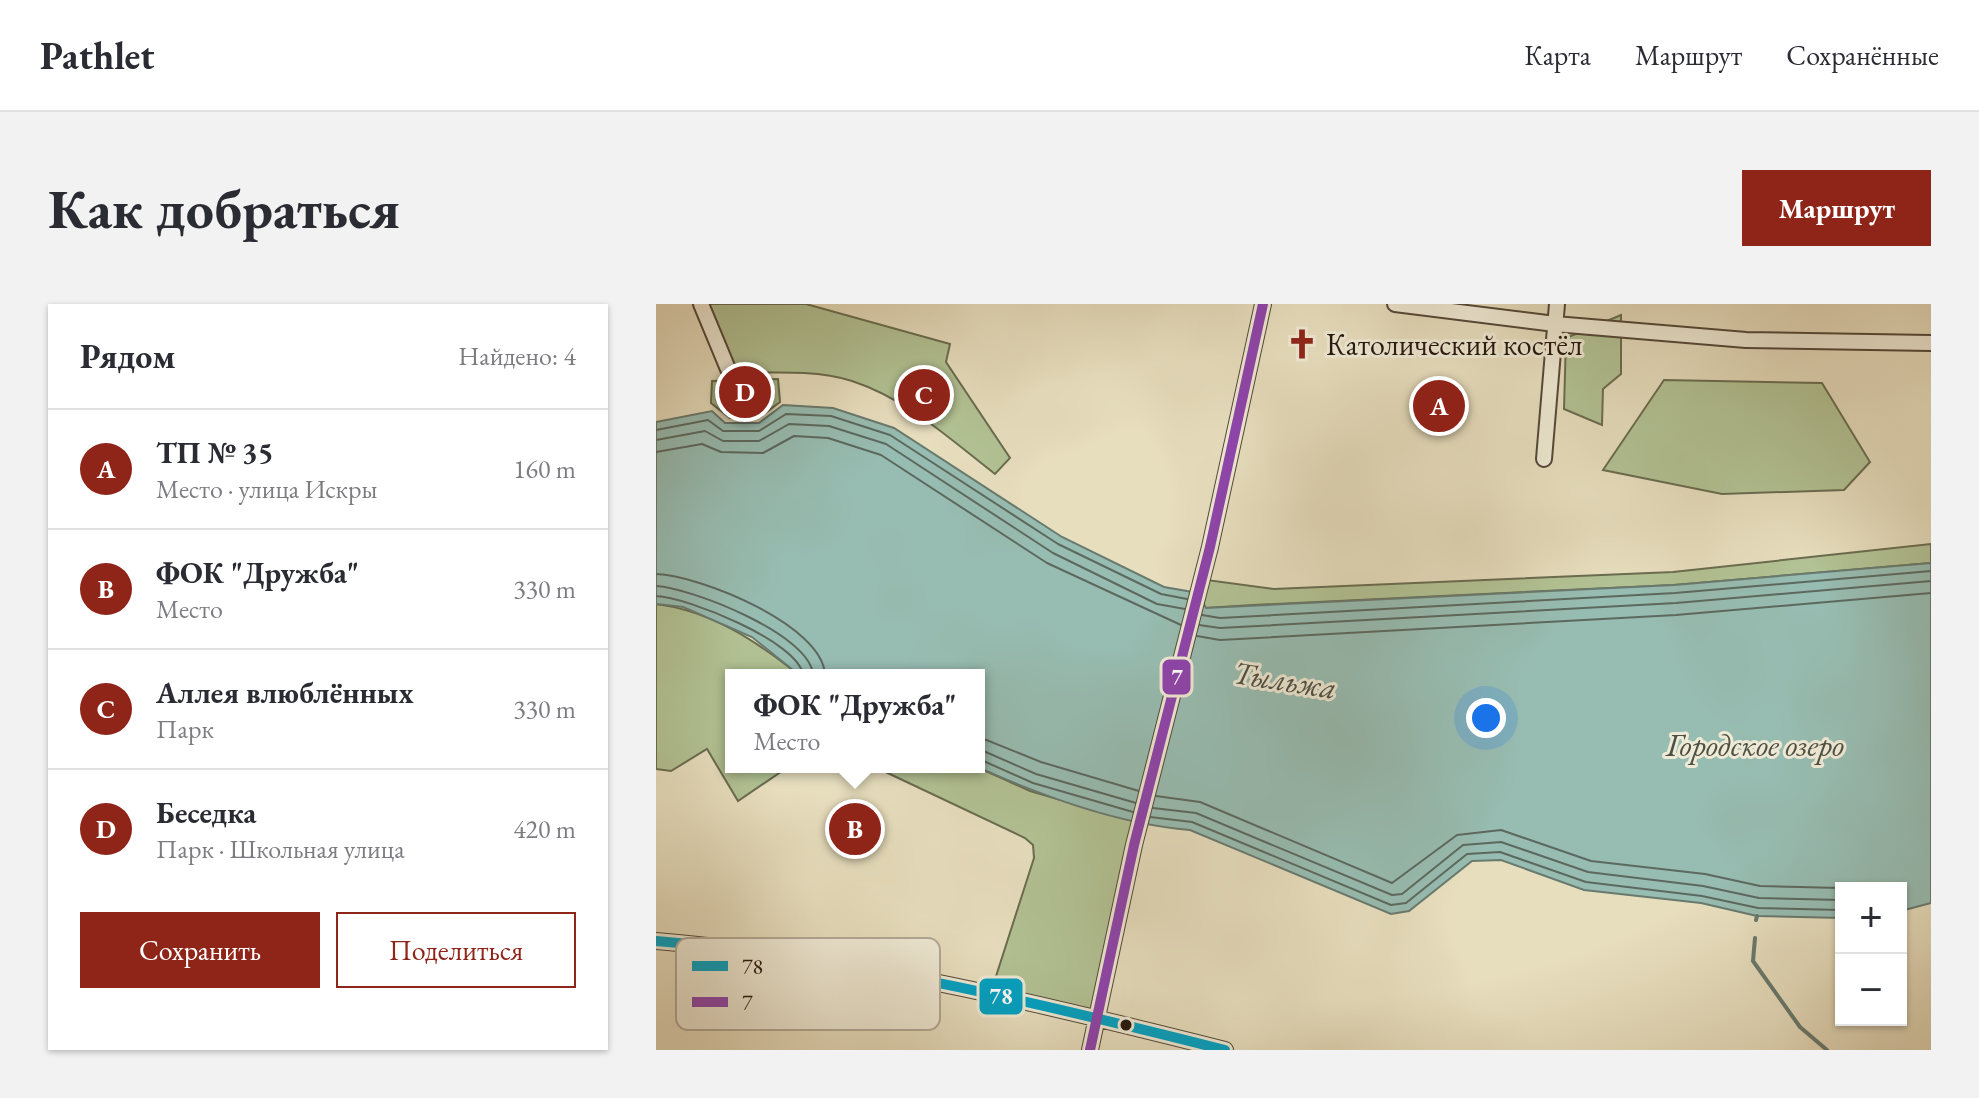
<!DOCTYPE html>
<html lang="ru">
<head>
<meta charset="utf-8">
<style>
	body { margin:0; font-family:"EB Garamond",serif; background:#f2f2f3; color:#2b2b33 }
	.controls { position:absolute; right:24px; bottom:24px; display:grid; overflow:hidden; border-radius:0px; box-shadow:0 2px 6px #0004 }
	.controls button { width:72px; height:72px; display:grid; place-items:center; padding:0; border:0; border-bottom:2px solid #e1e1e2; background:#fff; color:#2b2b33; font:40px sans-serif }
	.you { position:absolute; left:830px; top:414px; width:28px; height:28px; margin:-20px; border:6px solid #fff; border-radius:50%; background:#1a73e8; box-shadow:0 0 0 12px #1a73e833 }
	.badge { display:grid; place-items:center; width:52px; height:52px; border-radius:50%; background:#8f2418; color:#fff; font-size:26px; font-weight:700 }
	.pin { position:absolute; translate:-50% -50%; border:4px solid #fff; box-shadow:0 2px 8px #0006 }
	.popup { position:absolute; left:69px; top:365px; width:260px; height:104px; box-sizing:border-box; display:grid; place-content:center; border-radius:0px; background:#fff; filter:drop-shadow(0 2px 6px #0005); font-size:26px; white-space:nowrap; color:#7c7c81 }
	.popup b { font-size:30px; color:#2b2b33 }
	.popup::after { content:''; position:absolute; left:50%; top:100%; margin-left:-16px; border:16px solid transparent; border-top-color:#fff }
	.list { margin:0; padding:0; list-style:none }
	h2 { display:flex; justify-content:space-between; align-items:center; height:104px; margin:0; padding:0 32px; font-size:34px }
	h2 small { font-size:26px; font-weight:400; color:#7c7c81 }
	.list li { display:grid; grid-template-columns:52px 1fr auto; gap:24px; align-items:center; box-sizing:border-box; height:120px; padding:0 32px; border-top:2px solid #e1e1e2 }
	.list b { display:block; font-size:30px; white-space:nowrap }
	.list p { margin:0; font-size:26px; white-space:nowrap; color:#7c7c81 }
	.list em { font-size:26px; font-style:normal; color:#7c7c81 }
	.actions { display:flex; gap:16px; padding:24px 32px }
	.actions a { flex:1; padding:18px 0; border:2px solid #8f2418; border-radius:0px; text-align:center; font-size:28px; color:#8f2418 }
	.actions .main { background:#8f2418; color:#fff }
	.map { position:relative; flex:none; width:1275px; height:746px; overflow:hidden; border-radius:0px }
	header { display:flex; align-items:center; gap:48px; box-sizing:border-box; height:112px; padding:0 40px; background:#fff; border-bottom:2px solid #e1e1e2 }
	header strong { font-size:38px }
	nav { display:flex; gap:44px; margin-inline-start:auto; font-size:28px }
	.intro { display:flex; align-items:center; justify-content:space-between; box-sizing:border-box; height:192px; padding:0 48px }
	h1 { margin:0; font-size:56px }
	.button { padding:20px 36px; border-radius:0px; background:#8f2418; color:#fff; font-size:28px; font-weight:700 }
	main { display:flex; gap:48px; padding:0 48px }
	aside { flex:1; background:#fff; border-radius:0px; box-shadow:0 2px 6px #0004 }
	.map>svg:first-child { display:block }
	.green { fill:#b2c294; stroke:#6a6c50; stroke-width:2 }
	.water { fill:#97bcb1; stroke:#697a6f; stroke-width:2 }
	.lines { fill:none; stroke-linecap:round; stroke-linejoin:round }
	.shore { stroke:#5d695f; stroke-width:2 }
	.stream { stroke:#697a6f; stroke-width:4 }
	.minor-casing { stroke:#544839; stroke-width:18 }
	.minor { stroke:#efead5; stroke-width:14 }
	.bus-1-casing { stroke:#efead5; stroke-width:16 }
	.bus-2-casing { stroke:#efead5; stroke-width:16 }
	.bus-1 { stroke:#02a2c4; stroke-width:10 }
	.bus-2 { stroke:#8e44ad; stroke-width:10 }
	.bus-dot { fill:#23160d; stroke:#efead5; stroke-width:3 }
	.labels { text-anchor:middle; dominant-baseline:central; stroke-width:6; stroke-linejoin:round; paint-order:stroke }
	.poi-label { font-size:30px; fill:#23160d; stroke:#efead5; text-anchor:start }
	.water-label { font-size:32px; font-style:italic; fill:#4c5046; stroke:#efead5 }
	.key { fill:#efead5; stroke:#b2aa99; stroke-width:2 }
	.key-label { font-size:22px; fill:#23160d }
	.line-badge { stroke:#efead5; stroke-width:3 }
	.badge-label { font-size:22px; text-anchor:middle; font-weight:bold; fill:#fff }
</style>
</head>
<body>
<header>
<strong>Pathlet</strong>
<nav><a>Карта</a><a>Маршрут</a><a>Сохранённые</a></nav>
</header>
<div class="intro"><h1>Как добраться</h1><a class="button">Маршрут</a></div>
<main>
<aside>
<h2>Рядом<small>Найдено: 4</small></h2>
<ul class="list">
<li><span class="badge">A</span><div><b>ТП № 35</b><p>Место · улица Искры</p></div><em>160 m</em></li>
<li><span class="badge">B</span><div><b>ФОК &quot;Дружба&quot;</b><p>Место</p></div><em>330 m</em></li>
<li><span class="badge">C</span><div><b>Аллея влюблённых</b><p>Парк</p></div><em>330 m</em></li>
<li><span class="badge">D</span><div><b>Беседка</b><p>Парк · Школьная улица</p></div><em>420 m</em></li>
</ul>
<div class="actions"><a class="main">Сохранить</a><a>Поделиться</a></div>
</aside>
<div class="map">
<svg width="1275" height="746" viewBox="0 0 1275 746">
	<rect width="100%" height="100%" fill="#e7debe"/>
	<filter id="stains"><feTurbulence type="fractalNoise" baseFrequency=".0025" numOctaves="4"/><feColorMatrix values="0 0 0 0 .2 0 0 0 0 .09 0 0 0 0 .02 0 0 0 .5 -.17"/></filter>
	<radialGradient id="worn" r=".72"><stop offset=".6" stop-color="#630" stop-opacity="0"/><stop offset="1" stop-color="#630" stop-opacity=".3"/></radialGradient>
	<path class="green" d="M45,0H150L294,40L290,58L354,154L339,170C294,135 251,95 196,77C159,65 113,69 74,69Z
		M965,11V70L947,85L946,121L908,105L910,34Z
		M122,75L124,98L104,113L74,114L55,99L56,77Z
		M1008,76L1166,79L1214,158L1188,186L1066,190L947,166Z
		M1275,240V259L1018,281L597,301L549,304L542,289L551,276L618,285L1017,268Z
		M0,300C56,307 100,337 143,371H75V463H132L82,497L51,445L15,467L0,465Z
		M219,463H321L374,487L484,519L442,714L334,691L378,554L377,541L369,534Z"/>
	<path class="water" d="M127,101L177,104L238,124L406,233L508,283L542,289L550,304L1018,281L1275,259V599L1245,607V584H1185V614L1101,612L1045,599L928,586L845,556L816,557L753,607L735,610L534,526C461,520 387,492 321,463L323,371H143L96,333L27,303L0,300V118L56,107L69,119H103Z"/>
	<g class="lines">
		<path class="shore" d="M0,126L52,116L67,127H103L130,110L175,112L234,131L402,240L505,290L531,295
			M0,136L49,127L67,137H103L133,120L173,122L230,140L397,249L501,300L529,305
			M0,148L46,140L65,148L107,149L138,132L172,134L225,151L391,259L525,321
			M0,270C43,271 167,321 169,371
			M0,282C36,284 155,331 157,371
			M0,292C31,293 143,338 147,371
			M546,311L564,314L1019,289L1275,267
			M543,321L564,324L1020,299L1275,277
			M541,332L564,336L1020,311L1275,289
			M323,433L385,458L483,487
			M323,445L380,470L480,499
			M323,455L377,479L477,508
			M500,492L544,498L736,579L801,531L845,526L935,557L1049,570L1104,582L1185,584
			M497,504L540,509L736,591L746,590L807,541L845,538L932,568L1047,582L1103,594L1185,596
			M494,513L536,518L735,601L750,599L811,550L844,548L930,578L1046,592L1102,604L1185,606"/>
		<path class="stream" d="M1100,616L1101,612
			M1099,634L1097,657L1144,723L1171,746"/>
		<g class="minor-casing">
			<path id="minor" d="M45,0L72,65
				M739,0L899,20L1090,36L1275,39
				M888,155L901,0
				M0,637C192,653 383,699 569,746
				M434,746L478,541L554,243L607,0"/>
		</g>
		<use href="#minor" class="minor"/>
		<g class="bus-1-casing">
			<path id="bus-1" d="M0,637C192,653 383,699 569,746"/>
		</g>
		<g class="bus-2-casing">
			<path id="bus-2" d="M434,746L478,541L554,243L607,0"/>
		</g>
		<use href="#bus-1" class="bus-1"/>
		<use href="#bus-2" class="bus-2"/>
	</g>
	<defs>
		<g id="church-bare" transform="scale(2.4)"><path d="M-1.2-6h2.4v3.5h3.3v2.4h-3.3V6h-2.4V-.1h-3.3v-2.4h3.3Z" fill="#8f2418" stroke="#efead5" stroke-width="2.5" paint-order="stroke"/></g>
	</defs>
	<g fill-rule="evenodd">
		<use href="#church-bare" x="646" y="40"/>
	</g>
	<circle class="bus-dot" cx="470" cy="721" r="7"/>
	<g class="labels">
		<g class="poi-label">
			<text x="670" y="40">Католический костёл</text>
		</g>
		<g class="water-label">
			<text transform="translate(629 376) rotate(9)">Тыльжа</text>
			<text x="1099" y="441">Городское озеро</text>
		</g>
	</g>
	<rect x="20" y="634" width="264" height="92" rx="12" class="key"/>
	<rect x="36" y="657" width="36" height="10" fill="#02a2c4"/>
	<rect x="36" y="693" width="36" height="10" fill="#8e44ad"/>
	<g class="key-label">
		<text x="86" y="670">78</text>
		<text x="86" y="706">7</text>
	</g>
	<g class="line-badge">
		<rect x="505" y="354" width="31" height="38" rx="8" fill="#8e44ad"/>
		<rect x="322" y="673" width="46" height="39" rx="8" fill="#02a2c4"/>
	</g>
	<g class="badge-label">
		<text x="521" y="381">7</text>
		<text x="345" y="700">78</text>
	</g>
	<rect width="100%" height="100%" filter="url(#stains)"/>
	<rect width="100%" height="100%" fill="url(#worn)"/>
</svg>
<div class="controls">
<button>+</button>
<button>−</button>
</div>
<div class="you"></div>
<div class="pin badge" style="left:783px;top:102px">A</div>
<div class="pin badge" style="left:199px;top:525px">B</div>
<div class="popup"><b>ФОК &quot;Дружба&quot;</b>Место</div>
<div class="pin badge" style="left:268px;top:91px">C</div>
<div class="pin badge" style="left:89px;top:88px">D</div>
</div>
</main>
</body>
</html>
